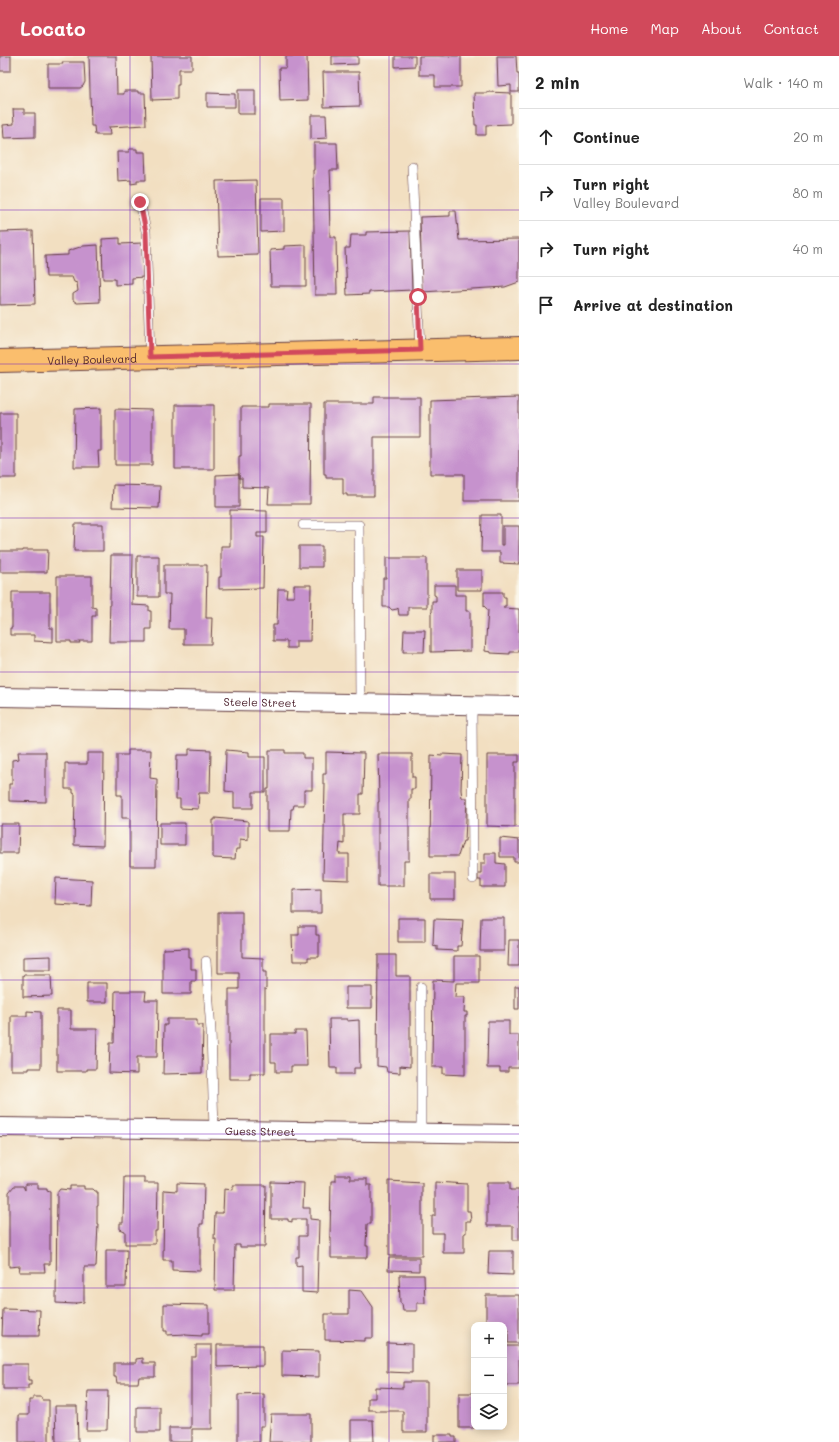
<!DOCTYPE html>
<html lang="en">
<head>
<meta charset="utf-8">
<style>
	body { margin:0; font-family:Mali,sans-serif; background:#f2f2f2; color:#222 }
	.controls { position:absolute; right:12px; bottom:12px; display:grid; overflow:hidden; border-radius:8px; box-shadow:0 2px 10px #0003 }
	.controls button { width:36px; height:36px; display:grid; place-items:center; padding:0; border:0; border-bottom:1px solid #e0e0e0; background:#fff; color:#222; font:20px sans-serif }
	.stop { position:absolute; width:12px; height:12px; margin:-9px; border:3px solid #d1495b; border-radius:50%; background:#fff }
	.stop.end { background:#d1495b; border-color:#fff; box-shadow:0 1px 4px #0008 }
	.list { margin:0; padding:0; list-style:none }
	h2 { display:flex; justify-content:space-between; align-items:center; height:52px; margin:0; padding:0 16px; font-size:17px }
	h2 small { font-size:13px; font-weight:400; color:#767676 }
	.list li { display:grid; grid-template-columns:26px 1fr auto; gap:12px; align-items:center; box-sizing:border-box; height:56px; padding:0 16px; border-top:1px solid #e0e0e0 }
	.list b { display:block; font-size:15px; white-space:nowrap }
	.list p { margin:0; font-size:13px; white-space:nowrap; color:#767676 }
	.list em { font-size:13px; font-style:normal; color:#767676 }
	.icon { flex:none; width:22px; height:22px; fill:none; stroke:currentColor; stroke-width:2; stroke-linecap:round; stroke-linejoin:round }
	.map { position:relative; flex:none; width:519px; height:1386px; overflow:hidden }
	header { display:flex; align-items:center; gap:24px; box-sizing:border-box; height:56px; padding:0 20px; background:#d1495b; color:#fff }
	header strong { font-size:19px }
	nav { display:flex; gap:22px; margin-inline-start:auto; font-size:14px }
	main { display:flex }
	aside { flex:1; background:#fff }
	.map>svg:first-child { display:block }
	.building { fill:#c692cd }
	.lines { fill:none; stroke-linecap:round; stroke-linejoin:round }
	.lane-casing { stroke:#633c42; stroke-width:10 }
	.street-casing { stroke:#633c42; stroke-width:20 }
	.primary-casing { stroke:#633c42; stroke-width:24 }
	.lane { stroke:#fff; stroke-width:9 }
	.street { stroke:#fff; stroke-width:18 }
	.primary { stroke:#fabe6d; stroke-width:22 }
	.route { stroke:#d1495b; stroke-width:5 }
	.grid { fill:none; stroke:#7b2cbf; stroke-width:1; stroke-opacity:0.55 }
	.labels { text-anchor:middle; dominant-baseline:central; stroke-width:3; stroke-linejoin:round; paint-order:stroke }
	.street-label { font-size:11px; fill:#4a1f2b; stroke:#fbf7ec }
</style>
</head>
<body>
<header>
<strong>Locato</strong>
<nav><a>Home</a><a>Map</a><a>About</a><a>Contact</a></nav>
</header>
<main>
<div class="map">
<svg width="519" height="1386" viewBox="0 0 519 1386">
	<rect width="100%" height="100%" fill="#fbf7ec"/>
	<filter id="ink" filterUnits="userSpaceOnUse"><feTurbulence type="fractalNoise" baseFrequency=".025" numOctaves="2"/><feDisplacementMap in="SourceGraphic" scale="8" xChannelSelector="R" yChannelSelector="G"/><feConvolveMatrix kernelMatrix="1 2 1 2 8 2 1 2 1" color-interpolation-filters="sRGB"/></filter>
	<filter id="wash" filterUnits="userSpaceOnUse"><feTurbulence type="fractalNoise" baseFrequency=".012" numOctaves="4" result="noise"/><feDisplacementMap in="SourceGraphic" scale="16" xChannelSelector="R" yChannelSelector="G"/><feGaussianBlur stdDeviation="0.9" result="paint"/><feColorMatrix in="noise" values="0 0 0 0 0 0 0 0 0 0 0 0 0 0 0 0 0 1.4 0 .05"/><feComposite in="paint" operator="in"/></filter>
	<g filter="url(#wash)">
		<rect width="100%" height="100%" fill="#f2dfc1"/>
		<g id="blocks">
			<path class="building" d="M0,0H11V15H0Z
				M89,0H116L117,38H124V35H138V37H145L146,69L109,71L110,79H95L94,70H91Z
				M151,0H192V13H179V29H177V43L152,44Z
				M286,0H307L308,44L280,45L279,12H286Z
				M332,0H358V8L332,9Z
				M395,0H415V10L395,11Z
				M419,0H461V31H435V19H419Z
				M497,0H516L517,17H519V36H511V29L498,30Z
				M62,6H84L85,26L83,30L80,32H48V8H63Z
				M323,16H359L360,50L324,51Z
				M238,34H255V58H238Z
				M488,36L511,37V68L486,69V79H477V69H475L474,37H488Z
				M207,37L235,38V51H207Z
				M13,53H24V57H35V81L4,82L3,69L14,68Z
				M311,59H326L327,82L311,83Z
				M314,87H337L338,114H330L331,134L329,135L330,181H336L337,239H315L313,114H314Z
				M129,93H137V96H145L146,124H137V127L131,128V124L118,125L117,96H129Z
				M256,124L258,199L218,200L216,125Z
				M261,142H284V175L261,176Z
				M450,155H456L459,184L519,183V226L505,231L422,236L420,161L450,160Z
				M33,175L35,248L0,249V176Z
				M410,175L412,234L369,236V238L347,239L345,192H350L351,179H366V176Z
				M120,182V188L142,187L143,221L132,222V228L115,229V223H103L102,183Z
				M98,189L100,246L77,247L73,244V238L78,235L77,227L74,226L72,221H46L45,200L68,199V195L83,190Z
				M306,189V230H271L270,194L284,193V190Z
				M374,341H420V381H374V440H347V438H343V422H326V418H324V348H374Z
				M519,341V445H464V418H430V344Z
				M269,348H311L310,448H268L269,432L242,431V422H239V400H241V351H269Z
				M175,349H214V413H175Z
				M101,352V395H98L99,411H74L75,353Z
				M115,353L152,354V409H115Z
				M0,357H16V422H0Z
				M239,418V451H216V419Z
				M113,429L160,430L159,452L112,451Z
				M230,454L267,455V477H257V481H264L263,532L219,533V521H221V490H230Z
				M482,459H501V489H503V470H519V508L500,507V496H481Z
				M75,468H103V495H74Z
				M299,490H322V511H299Z
				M23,494H48L47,516H0V495H23Z
				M111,499H133L132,549L149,550V555H151V573H146V586H109Z
				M137,500H159V541H137Z
				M386,502H427V551H408V559H399L398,552L397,553L392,554L389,551H383V522H386Z
				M164,509H207L206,562H212L211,588H184V573H169L170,538H164Z
				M457,514H482V534H457Z
				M57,520H92V551L96,552V560H92V585H79L80,587H71V585H57Z
				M294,529H311L310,585H296V592H287V585H273V569H277L278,533H287L286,541H294Z
				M434,529H455V539H466V555H470V595L431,596V557L432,556V545H436V540L434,539Z
				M12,536H50V572H53V586L34,585V579H10V572H12Z
				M484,536H503V541H506V550H504L503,552L519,553V596H510V598L491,597V596L485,595L488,554L484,550Z
				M404,574H425L424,596H403Z
				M189,693L211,694L210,737H199L198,753L180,752V743H176L177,699H189Z
				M128,694H151L150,722L157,723L156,810H130V762H122V739H117V699H128Z
				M226,694L249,696V701H265V736H253V752H234V736L225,735Z
				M269,694H285V697H303V702H312V734H304V749H294L293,753H291L290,775H267V733H269Z
				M18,696H46V746L9,745V728H12V704L19,703Z
				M326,696L364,697L363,738H360V758H344V788L340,787L339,798H349V824L323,823L325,728H323V718H326Z
				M87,697H104L103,790L74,789L75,738L73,737V733H65V707H68V708H87Z
				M378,698H412V721H415V733H411V743H409V805H404V830H378V746H379V744Z
				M442,698L462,699L461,734L462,742H467L465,785H463L458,800H430L431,699L442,700Z
				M487,699H519V706H515V771L487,770Z
				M215,762L248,765V784L240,783V793H236L235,803L213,802V764H215Z
				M160,767H185V789H160Z
				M0,768H19L18,797H0Z
				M500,782L519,784V806H514V801H500Z
				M485,797H496V807L505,808V831H481V824H478V817H481V807H485Z
				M430,818H455V843H430Z
				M56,822L92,824L91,850L55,848Z
				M321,833V857H293V834Z
				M218,856H242V901L263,902V916H266V933H265V1017H250V1023H229V933H239V917H218Z
				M398,862H425V886H398Z
				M481,862H504V895H480Z
				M434,863L463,864L461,890H457V895L437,894V890L433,889Z
				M299,870H316V879H319V901H308V905H293L292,879H299Z
				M509,884H519V910H508Z
				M189,892V902H191V913H196V925H191V938H163V893Z
				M378,899H396V920H410V1011L400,1010V1017L387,1016L386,1011L377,1010Z
				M51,900V914H23V901Z
				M454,900H479V927H456L455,941H465L464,956H467V960H465V1019L443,1018V1011H432L433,924L454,925Z
				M23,919H51L52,940L23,941Z
				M87,927H107V946H87Z
				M515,930H519V953H515Z
				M346,931H372V952H346Z
				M115,935H146L145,944H158L157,1001H137V1018L109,1017L110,987H114Z
				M57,954H71V973H97L96,1013H86V1015H57Z
				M27,955L41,956V1012H28V1014H11V960H27Z
				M167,963H197V969H203L202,1017L163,1018L164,969H167Z
				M329,963H347V965L359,964L360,1012H354V1018H337V1012H330Z
				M488,965H509V979H519V1012H508V1016H500V1012H487Z
				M295,975H306L307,1010H291V1016H276V1006H271V978H295Z
				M335,1119H350V1123H367V1129H371V1168H367L366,1190H368V1200H366V1202H331V1181H330L331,1125H335Z
				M124,1121H144V1127H158L157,1175H155V1188H125V1175L120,1173V1167H123Z
				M389,1125L422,1127V1200H389Z
				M271,1126L304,1127L303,1152H310V1163L319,1164L317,1237L302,1236V1209L296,1210V1201H299V1180H306V1163H292V1166L288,1165V1163H271Z
				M435,1126L467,1128V1155H470L471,1165H466V1177H464V1197H443V1177H432V1160H435Z
				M487,1126H510V1134H519V1184H513V1170H487Z
				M177,1127L204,1128L203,1168H200V1215L172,1214V1204H163L164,1134L177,1135Z
				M25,1128H38V1133H47V1135L50,1136V1208H44L45,1216H19L20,1210L9,1211V1136L14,1130H23L25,1134Z
				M233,1129H266L265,1191H240V1189H235L234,1234H215L216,1183H214L215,1157H223L224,1133L233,1134Z
				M70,1130H84V1133H93L95,1135H97V1137H98V1150H97V1168H98L96,1211H84V1246L76,1247L75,1248L56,1247L57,1137L60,1133L70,1134Z
				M106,1194H127L126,1231H106Z
				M489,1195H513V1219L488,1218Z
				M389,1202H419V1215L388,1214Z
				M399,1219H424L425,1247H417V1255H403L402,1248L400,1247Z
				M349,1234L362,1235L373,1251V1282H365V1285L325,1284V1258H349Z
				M486,1239H519V1287H508V1274H504V1269H486Z
				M164,1248L209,1249V1278H202V1280L185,1279V1278L167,1279V1275H164Z
				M3,1253L40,1254L39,1280H2Z
				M387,1287L412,1288V1317L387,1316Z
				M196,1289H212V1373H192V1386H169V1372H191V1301H196Z
				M217,1289H263V1310L217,1311Z
				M504,1290H519V1329H506V1317H504Z
				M282,1294L319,1295V1321L282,1320Z
				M143,1302V1307H155V1321H139L138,1327H117L116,1321H114V1307H136V1303Z
				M3,1308H28V1324H31V1329H28V1333H3Z
				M403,1326H427V1376H403V1355H375V1354H368V1342H375V1331L403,1332Z
				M88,1335H108L107,1374H86Z
				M459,1337H474V1372H459Z
				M264,1338V1370H260V1386H238V1339Z
				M33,1341H41L42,1344H49V1386H19V1359H29V1344H33Z
				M55,1350H77L78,1386H56Z
				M137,1351H160V1376H137Z
				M271,1358H311V1386H269Z
				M351,1364H373L374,1386H351Z
				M434,1379H452V1381H456V1386H434Z"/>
		</g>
	</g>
	<g filter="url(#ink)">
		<use href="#blocks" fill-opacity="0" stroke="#633c42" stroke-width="1"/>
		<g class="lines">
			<g class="lane-casing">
				<path id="lane" d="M412,110L420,294
					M140,146L146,175L150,301
					M303,469H359L360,647
					M472,649L473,823
					M206,905L211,975L214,1074
					M421,1077V931"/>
			</g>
			<g class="street-casing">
				<g id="street">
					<path id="s1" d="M0,641L519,650"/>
					<path id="s2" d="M0,1071L519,1078"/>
				</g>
			</g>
			<g class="primary-casing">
				<g id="primary">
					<path id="s3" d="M0,305L519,292"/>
				</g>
			</g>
			<use href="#lane" class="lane"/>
			<use href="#street" class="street"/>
			<use href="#primary" class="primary"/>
		</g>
	</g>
	<g class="lines" filter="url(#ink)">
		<path class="route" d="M140,146L146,176L150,301L420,294L418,241"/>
	</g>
	<path class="grid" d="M130,0V1386M260,0V1386M389,0V1386M0,154H519M0,308H519M0,462H519M0,616H519M0,770H519M0,924H519M0,1078H519M0,1232H519"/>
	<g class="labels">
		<g class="street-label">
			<text stroke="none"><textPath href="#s3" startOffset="92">Valley Boulevard</textPath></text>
			<text stroke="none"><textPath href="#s1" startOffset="260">Steele Street</textPath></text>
			<text stroke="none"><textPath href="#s2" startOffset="260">Guess Street</textPath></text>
		</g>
	</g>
</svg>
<div class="controls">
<button>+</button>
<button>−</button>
<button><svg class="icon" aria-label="layers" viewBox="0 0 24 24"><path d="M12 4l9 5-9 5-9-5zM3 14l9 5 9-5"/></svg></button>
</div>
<div class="stop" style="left:418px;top:241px"></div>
<div class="stop end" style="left:140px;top:146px"></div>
</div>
<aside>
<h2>2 min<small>Walk · 140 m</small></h2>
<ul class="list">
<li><svg class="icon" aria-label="ahead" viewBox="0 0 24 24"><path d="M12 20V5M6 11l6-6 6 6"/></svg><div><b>Continue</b></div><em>20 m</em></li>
<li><svg class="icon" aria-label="right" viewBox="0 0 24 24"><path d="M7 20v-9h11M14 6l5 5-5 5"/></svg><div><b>Turn right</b><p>Valley Boulevard</p></div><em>80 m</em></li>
<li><svg class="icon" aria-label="right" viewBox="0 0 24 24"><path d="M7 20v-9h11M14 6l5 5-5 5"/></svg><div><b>Turn right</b></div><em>40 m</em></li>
<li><svg class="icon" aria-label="arrive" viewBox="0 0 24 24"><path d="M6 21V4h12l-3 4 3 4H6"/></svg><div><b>Arrive at destination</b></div></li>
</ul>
</aside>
</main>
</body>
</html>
